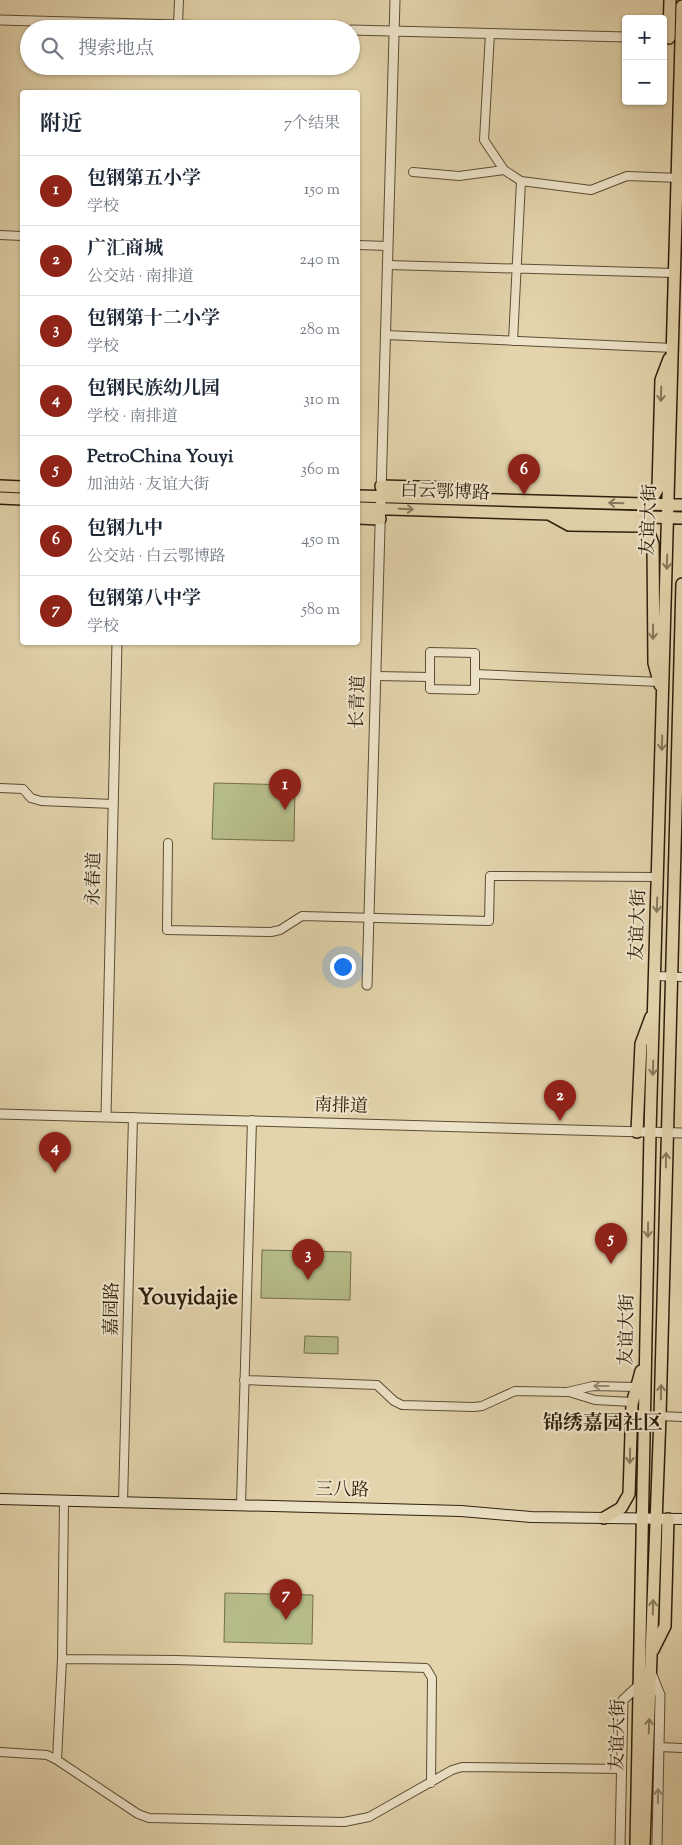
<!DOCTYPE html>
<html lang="zh">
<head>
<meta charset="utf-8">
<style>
	body { margin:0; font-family:"Sorts Mill Goudy","Noto Serif SC",serif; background:#f6f6f7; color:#1f2937 }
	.controls { position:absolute; right:15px; top:15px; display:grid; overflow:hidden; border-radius:5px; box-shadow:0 1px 4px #0004 }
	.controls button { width:45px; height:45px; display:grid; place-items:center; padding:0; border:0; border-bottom:1px solid #e0e1e3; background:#fff; color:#1f2937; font:25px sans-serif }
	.you { position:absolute; left:342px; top:966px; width:18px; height:18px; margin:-12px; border:4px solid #fff; border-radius:50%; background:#1a73e8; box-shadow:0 0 0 8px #1a73e833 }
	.badge { display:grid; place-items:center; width:32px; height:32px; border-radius:50%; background:#8f2418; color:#fff; font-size:16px; font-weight:700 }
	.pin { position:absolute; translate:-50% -41px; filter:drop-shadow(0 1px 2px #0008) }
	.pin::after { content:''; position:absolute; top:26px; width:18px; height:15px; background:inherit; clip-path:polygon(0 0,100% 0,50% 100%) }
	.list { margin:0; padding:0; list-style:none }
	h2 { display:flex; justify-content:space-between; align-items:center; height:65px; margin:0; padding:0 20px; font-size:21px }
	h2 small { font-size:16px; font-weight:400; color:#747a83 }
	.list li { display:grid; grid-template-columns:32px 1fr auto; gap:15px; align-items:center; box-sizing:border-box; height:70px; padding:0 20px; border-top:1px solid #e0e1e3 }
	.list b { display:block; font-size:19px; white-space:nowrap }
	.list p { margin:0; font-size:16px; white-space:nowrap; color:#747a83 }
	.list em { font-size:16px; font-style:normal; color:#747a83 }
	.icon { flex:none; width:28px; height:28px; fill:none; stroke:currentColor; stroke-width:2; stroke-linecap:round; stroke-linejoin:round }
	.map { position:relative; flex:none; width:682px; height:1845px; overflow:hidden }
	.search { position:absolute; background:#fff; box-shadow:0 1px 4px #0004; left:20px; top:20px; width:340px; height:55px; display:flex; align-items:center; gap:12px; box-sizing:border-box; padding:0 18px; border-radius:28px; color:#747a83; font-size:19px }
	.panel { position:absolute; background:#fff; box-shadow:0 1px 4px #0004; left:20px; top:90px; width:340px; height:555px; border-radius:5px }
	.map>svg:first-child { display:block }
	.green { fill:#b6bc88; stroke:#726e4a }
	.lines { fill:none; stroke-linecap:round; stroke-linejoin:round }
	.minor-casing { stroke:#5c4d34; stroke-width:10 }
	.tertiary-casing { stroke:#5c4d34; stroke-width:11 }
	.secondary-casing { stroke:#2f200c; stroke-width:12 }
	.primary-casing { stroke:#2f200c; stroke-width:14 }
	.minor { stroke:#ede3c9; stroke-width:8 }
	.tertiary { stroke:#ede3c9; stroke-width:9 }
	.secondary { stroke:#ede3c9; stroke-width:10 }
	.primary { stroke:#e3d4ac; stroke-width:11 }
	.oneway { stroke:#897a5c }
	.oneway2 { stroke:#988b74 }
	.labels { text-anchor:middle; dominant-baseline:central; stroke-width:4.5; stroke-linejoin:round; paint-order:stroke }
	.street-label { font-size:18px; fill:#2f200c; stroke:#ede3c9 }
	.quarter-label { font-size:20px; font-weight:bold; fill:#2f200c; stroke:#ede3c9 }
	.district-label { font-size:22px; font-weight:bold; fill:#2f200c; stroke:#ede3c9 }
</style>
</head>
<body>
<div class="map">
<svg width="682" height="1845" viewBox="0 0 682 1845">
	<rect width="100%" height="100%" fill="#e3d4ac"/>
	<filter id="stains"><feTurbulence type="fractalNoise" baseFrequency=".004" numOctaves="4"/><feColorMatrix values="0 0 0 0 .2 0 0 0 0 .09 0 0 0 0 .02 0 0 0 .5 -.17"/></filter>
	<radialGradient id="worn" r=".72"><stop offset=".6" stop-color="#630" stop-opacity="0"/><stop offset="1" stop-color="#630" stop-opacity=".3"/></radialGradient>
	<path class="green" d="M214,783L295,785L294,841L212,839Z
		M262,1250L351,1252L350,1300L261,1298Z
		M305,1336L338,1337V1354L304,1353Z
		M225,1593L313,1595L312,1644L224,1642Z"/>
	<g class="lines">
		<g class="minor-casing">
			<path id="minor" d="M178,25L179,0
				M490,33L484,140L504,170L521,181L591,190L627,176L680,178
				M413,172L459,176L504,170
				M0,235L22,236
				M358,245L388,246
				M388,265L674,273
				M386,335L673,348
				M513,341L521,181
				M430,652L475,653V690L430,689Z
				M475,674L660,682
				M376,676L430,677
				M0,788L23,789L31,798L41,801L113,804
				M168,843L167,930L271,932L280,930L302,916L489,921L490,876L658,877
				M655,976L682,977
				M244,1380L377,1385L394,1401L402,1405L474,1407L482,1406L515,1391L567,1392L593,1386L636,1387
				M569,1392L595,1400L632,1402
				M660,1416L682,1417
				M123,1502L133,1117
				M241,1505L252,1120
				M62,1659L176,1660L426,1668L432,1678L431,1783
				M659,1747L682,1748
				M0,1752L47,1755L57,1760L62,1659L64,1501
				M57,1760L138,1814L149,1818L344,1822L369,1817L452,1770L462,1767L622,1769"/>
		</g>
		<g class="tertiary-casing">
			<path id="tertiary" d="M0,20L318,29
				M351,30L626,37
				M367,985L395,0
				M0,1114L682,1133
				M106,1116L117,642
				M652,1675L660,1695L657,1845
				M620,1845L623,1700L637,1687"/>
		</g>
		<g class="secondary-casing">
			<path id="secondary" d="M0,1499L461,1511L531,1517L682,1519"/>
		</g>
		<g class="primary-casing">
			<path id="primary" d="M669,38L670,0
				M0,486L22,487
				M381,486L452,488L466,499
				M358,496L682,505
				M0,498L22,499
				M643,503L652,499L658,488L661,380L669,359
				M358,508L682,518
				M549,514L569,525L639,526L649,533L653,544L654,663L660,685
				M358,518L380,519
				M637,1132L641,1044L651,1017
				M604,1518L621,1508L629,1494L632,1404L641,1371
				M653,1650L665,1626L668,1519
				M636,1845L650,1132L682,6
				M644,1845L660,1416L682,584"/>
		</g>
		<use href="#minor" class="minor"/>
		<use href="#tertiary" class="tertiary"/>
		<use href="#secondary" class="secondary"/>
		<use href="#primary" class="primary"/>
	</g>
	<defs><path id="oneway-shaft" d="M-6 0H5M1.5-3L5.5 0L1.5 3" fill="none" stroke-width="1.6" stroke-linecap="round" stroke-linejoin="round" transform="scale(1.25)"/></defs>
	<g class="oneway">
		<use href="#oneway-shaft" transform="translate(661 394) rotate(92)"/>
		<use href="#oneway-shaft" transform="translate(616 503) rotate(-178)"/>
		<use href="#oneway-shaft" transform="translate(406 509) rotate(2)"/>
		<use href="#oneway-shaft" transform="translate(667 562) rotate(92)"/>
		<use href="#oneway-shaft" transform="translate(653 632) rotate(90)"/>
		<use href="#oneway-shaft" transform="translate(662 743) rotate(92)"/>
		<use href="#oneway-shaft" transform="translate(657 905) rotate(92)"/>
		<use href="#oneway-shaft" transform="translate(653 1068) rotate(92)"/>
		<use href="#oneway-shaft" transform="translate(666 1160) rotate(-89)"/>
		<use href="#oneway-shaft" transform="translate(648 1230) rotate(91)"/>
		<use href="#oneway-shaft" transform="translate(661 1392) rotate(-89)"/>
		<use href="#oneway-shaft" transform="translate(630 1456) rotate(91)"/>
		<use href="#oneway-shaft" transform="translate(653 1607) rotate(-88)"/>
		<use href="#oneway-shaft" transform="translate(649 1726) rotate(-88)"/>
	</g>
	<g class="oneway2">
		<use href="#oneway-shaft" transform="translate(601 1386) rotate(-180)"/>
		<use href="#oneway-shaft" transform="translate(658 1796) rotate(-89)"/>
	</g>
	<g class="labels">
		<g class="street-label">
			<text transform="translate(445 493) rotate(2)">白云鄂博路</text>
			<text transform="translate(650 520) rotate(-88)">友谊大街</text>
			<text transform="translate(359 702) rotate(-88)">长青道</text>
			<text transform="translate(95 879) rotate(-89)">永春道</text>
			<text transform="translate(639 925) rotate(-88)">友谊大街</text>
			<text transform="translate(341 1107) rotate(2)">南排道</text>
			<text transform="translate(113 1309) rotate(-89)">嘉园路</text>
			<text transform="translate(628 1330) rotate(-89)">友谊大街</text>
			<text transform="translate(342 1491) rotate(1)">三八路</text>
			<text transform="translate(619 1735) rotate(-89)">友谊大街</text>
		</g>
		<g class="quarter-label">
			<text x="603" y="1424">锦绣嘉园社区</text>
		</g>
		<g class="district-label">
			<text x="188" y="1299">Youyidajie</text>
		</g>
	</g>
	<rect width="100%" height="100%" filter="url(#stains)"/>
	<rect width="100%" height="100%" fill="url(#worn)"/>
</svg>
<div class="controls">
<button>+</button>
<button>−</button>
</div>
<div class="you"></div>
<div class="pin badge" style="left:285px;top:810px">1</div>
<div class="pin badge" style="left:560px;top:1121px">2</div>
<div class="pin badge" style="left:308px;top:1280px">3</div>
<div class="pin badge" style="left:55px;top:1173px">4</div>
<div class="pin badge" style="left:611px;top:1264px">5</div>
<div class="pin badge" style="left:524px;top:495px">6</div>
<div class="pin badge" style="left:286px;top:1620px">7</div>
<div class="search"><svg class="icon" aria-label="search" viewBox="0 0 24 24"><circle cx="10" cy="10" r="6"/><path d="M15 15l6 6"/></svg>搜索地点</div>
<section class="panel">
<h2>附近<small>7个结果</small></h2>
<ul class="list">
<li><span class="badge">1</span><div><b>包钢第五小学</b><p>学校</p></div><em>150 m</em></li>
<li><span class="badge">2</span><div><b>广汇商城</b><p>公交站 · 南排道</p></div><em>240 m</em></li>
<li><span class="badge">3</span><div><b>包钢第十二小学</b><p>学校</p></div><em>280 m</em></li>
<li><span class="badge">4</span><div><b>包钢民族幼儿园</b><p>学校 · 南排道</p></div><em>310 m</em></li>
<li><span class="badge">5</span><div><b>PetroChina Youyi</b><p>加油站 · 友谊大街</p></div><em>360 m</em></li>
<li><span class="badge">6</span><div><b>包钢九中</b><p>公交站 · 白云鄂博路</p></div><em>450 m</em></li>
<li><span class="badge">7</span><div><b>包钢第八中学</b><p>学校</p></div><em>580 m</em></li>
</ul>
</section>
</div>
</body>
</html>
